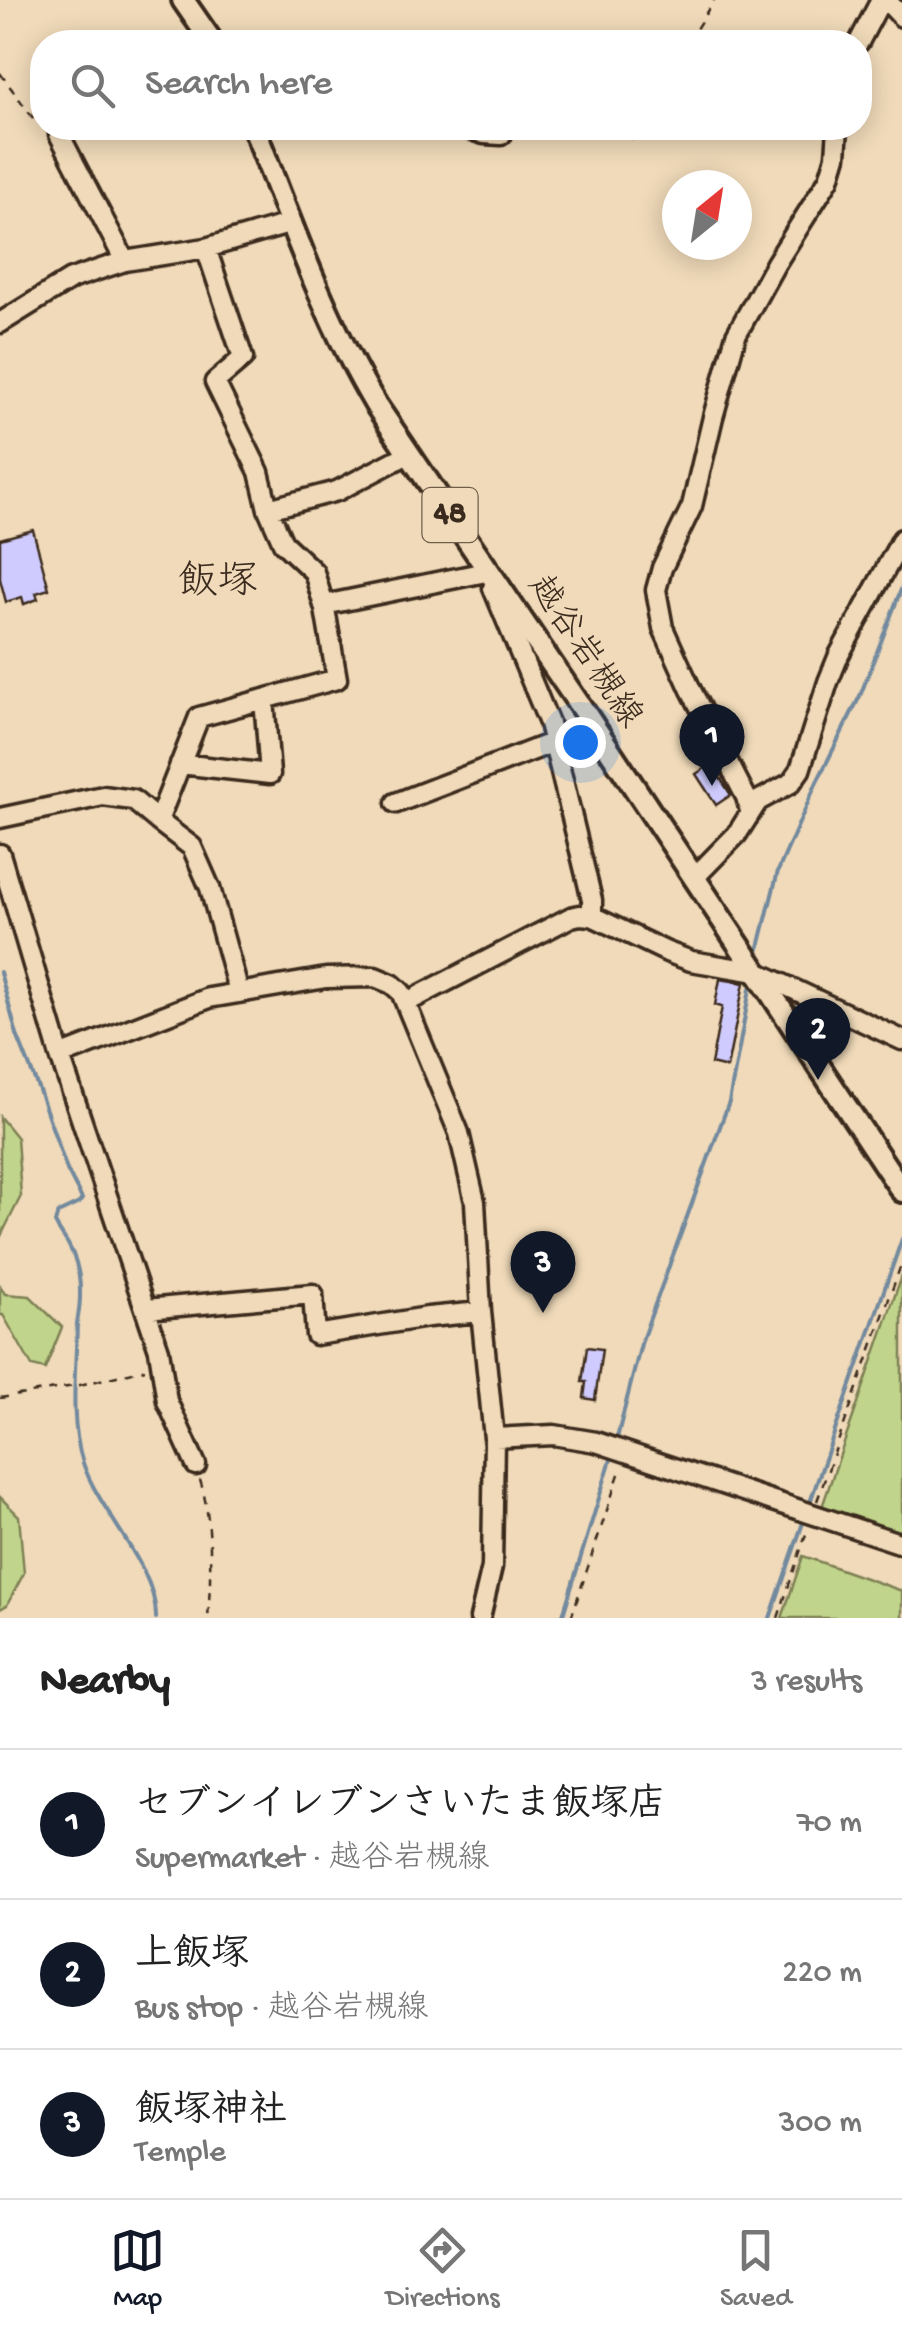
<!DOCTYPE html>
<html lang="en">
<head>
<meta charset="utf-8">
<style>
	body { margin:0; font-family:"Gochi Hand","Klee One",sans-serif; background:#f6f6f6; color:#222 }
	.compass { position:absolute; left:662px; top:170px; width:90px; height:90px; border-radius:50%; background:#fff; box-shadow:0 5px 25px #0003; rotate:30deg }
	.you { position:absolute; left:580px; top:742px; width:35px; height:35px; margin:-25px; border:8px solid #fff; border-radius:50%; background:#1a73e8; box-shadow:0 0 0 15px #1a73e833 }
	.badge { display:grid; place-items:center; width:65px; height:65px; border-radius:50%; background:#111827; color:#fff; font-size:32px; font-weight:700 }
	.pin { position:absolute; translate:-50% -82px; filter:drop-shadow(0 2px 5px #0008) }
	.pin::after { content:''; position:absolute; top:52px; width:35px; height:30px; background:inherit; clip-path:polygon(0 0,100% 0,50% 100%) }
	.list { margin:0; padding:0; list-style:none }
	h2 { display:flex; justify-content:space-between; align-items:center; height:130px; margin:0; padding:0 40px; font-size:42px }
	h2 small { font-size:32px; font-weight:400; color:#767676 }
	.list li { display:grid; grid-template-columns:65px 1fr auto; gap:30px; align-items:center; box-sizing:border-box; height:150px; padding:0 40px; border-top:2px solid #e0e0e0 }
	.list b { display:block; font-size:38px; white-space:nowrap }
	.list p { margin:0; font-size:32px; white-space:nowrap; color:#767676 }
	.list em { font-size:32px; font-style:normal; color:#767676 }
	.icon { flex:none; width:55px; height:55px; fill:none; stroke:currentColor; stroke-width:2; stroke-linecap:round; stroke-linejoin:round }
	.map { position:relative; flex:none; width:902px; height:1618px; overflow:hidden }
	.search { position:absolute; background:#fff; box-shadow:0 5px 25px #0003; left:30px; right:30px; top:30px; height:110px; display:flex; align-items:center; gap:25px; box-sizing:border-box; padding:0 35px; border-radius:40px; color:#767676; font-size:38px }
	.sheet { height:580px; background:#fff }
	nav { display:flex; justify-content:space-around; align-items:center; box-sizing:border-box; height:140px; border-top:2px solid #e0e0e0; background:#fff; font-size:28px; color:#767676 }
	nav a { display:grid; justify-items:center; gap:5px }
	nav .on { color:#111827 }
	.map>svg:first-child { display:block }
	.green { fill:#c0d58b; stroke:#7e8054; stroke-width:2.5 }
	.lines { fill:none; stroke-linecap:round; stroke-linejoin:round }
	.stream { stroke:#72899e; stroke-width:4 }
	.building { fill:#cfcbfe; stroke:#3b2a1e; stroke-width:2.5 }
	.minor-casing { stroke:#3b2a1e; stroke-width:25 }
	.major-casing { stroke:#3b2a1e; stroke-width:28 }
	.path { stroke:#3b2a1e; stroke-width:2.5; stroke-dasharray:8 8; stroke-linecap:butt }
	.minor { stroke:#f0dab9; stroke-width:18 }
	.major { stroke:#f0dab9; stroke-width:20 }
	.labels { text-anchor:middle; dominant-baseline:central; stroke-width:8; stroke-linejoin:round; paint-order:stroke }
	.shield { fill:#f0dab9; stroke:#715f4c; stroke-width:2.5 }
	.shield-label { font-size:32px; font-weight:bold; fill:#3b2a1e }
	.street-label { font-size:35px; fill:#3b2a1e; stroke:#f0dab9 }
	.quarter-label { font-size:40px; fill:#3b2a1e; stroke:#f0dab9 }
</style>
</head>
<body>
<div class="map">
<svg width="902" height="1618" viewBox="0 0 902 1618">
	<rect width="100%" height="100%" fill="#f0dab9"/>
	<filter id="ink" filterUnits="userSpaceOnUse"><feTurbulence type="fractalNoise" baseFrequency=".01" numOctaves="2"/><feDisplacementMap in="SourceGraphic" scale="20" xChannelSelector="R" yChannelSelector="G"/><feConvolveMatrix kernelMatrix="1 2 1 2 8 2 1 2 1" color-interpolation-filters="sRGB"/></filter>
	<g filter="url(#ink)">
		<path class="green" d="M0,1117L17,1138L21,1196L0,1238Z
			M902,1275V1532L822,1507Z
			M0,1286L5,1294L30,1296L62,1327L45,1369L32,1366L3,1315H0Z
			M0,1497L19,1516L24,1573L7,1605L0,1609Z
			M803,1556L902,1591V1618H782Z"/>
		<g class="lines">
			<path class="stream" d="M756,959L778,871L816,784L860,696L902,587
				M0,972L17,1035L39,1090L67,1170L82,1199L79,1203L58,1213L55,1223C59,1231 64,1237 68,1244C82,1268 82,1297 77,1323C76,1369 69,1420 83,1463C99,1512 157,1567 156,1618
				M616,1442L642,1340L729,1102L752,978
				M808,1508L902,1239
				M562,1618L612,1456
				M770,1618L805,1517"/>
		</g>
		<path class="building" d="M33,530L49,589L36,593L38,599L24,604L22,597L6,602L0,579V539Z
			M711,764L731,795L716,805L696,774Z
			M720,979L744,983L727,1068L711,1064L722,1007L715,1005Z
			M587,1347L602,1349L595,1400L584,1398L586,1382H582Z"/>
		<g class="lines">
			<g class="minor-casing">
				<path id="minor" d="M886,0L902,17
					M859,42L881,0
					M465,128L484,134L501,135
					M59,134L125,261
					M206,248L243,358L215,382L259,472L268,509L283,543L314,572L325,609L337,679L199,717L158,821L192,847L210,888L239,993
					M0,323L71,279L125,261L206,248L292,223
					M268,509L337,491L408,454
					M493,588L549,723L592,900V916
					M324,605L486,572
					M180,764L270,774L264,699
					M396,803L554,742
					M750,811L746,797L691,690L663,628L656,590L662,568L692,506L713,417L736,335L776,263L829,179L836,156L838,128
					M0,818L103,796L133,800L158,821
					M0,854L60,1056L159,1350L167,1401L196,1465
					M695,877L737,834L758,801L791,783L800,770L828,682L839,655L902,539
					M407,1002L571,917L580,915L592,916L667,952L691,961L757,972L902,1040
					M60,1056L209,998L326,978L375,977L392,984L401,992L459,1133L475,1202L481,1312L494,1438L492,1567L480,1618
					M146,1309L313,1294L316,1335L428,1317L481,1312
					M494,1438L554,1435L596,1442L902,1544"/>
			</g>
			<g class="major-casing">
				<path id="major" d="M183,0L212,42
					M254,128C291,222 324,318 376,405L585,713L902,1191"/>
			</g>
			<path class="path" d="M688,42L714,0
				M0,73L36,122L42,125
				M617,128L633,139L639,128
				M0,1398L80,1385L145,1369
				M200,1480C213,1521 211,1576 208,1618
				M817,1501L902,1262
				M571,1618L621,1468
				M778,1618L808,1528"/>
			<use href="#minor" class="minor"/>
			<use href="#major" class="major"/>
		</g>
	</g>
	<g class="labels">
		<rect class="shield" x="422.5" y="488" width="55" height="54" rx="8"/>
		<g class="shield-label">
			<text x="450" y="515">48</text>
		</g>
		<g class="street-label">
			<text transform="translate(583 653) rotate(56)">越谷岩槻線</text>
		</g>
		<g class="quarter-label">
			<text x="218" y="584">飯塚</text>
		</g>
	</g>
</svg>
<svg class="compass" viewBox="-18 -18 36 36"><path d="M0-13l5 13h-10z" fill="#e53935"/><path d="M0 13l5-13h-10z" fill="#767676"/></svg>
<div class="you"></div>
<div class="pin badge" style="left:712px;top:786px">1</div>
<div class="pin badge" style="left:818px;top:1080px">2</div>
<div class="pin badge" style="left:543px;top:1313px">3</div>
<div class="search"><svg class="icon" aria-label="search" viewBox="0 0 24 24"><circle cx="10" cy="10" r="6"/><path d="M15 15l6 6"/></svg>Search here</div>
</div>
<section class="sheet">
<h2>Nearby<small>3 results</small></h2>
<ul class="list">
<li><span class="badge">1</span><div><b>セブンイレブンさいたま飯塚店</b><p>Supermarket · 越谷岩槻線</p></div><em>70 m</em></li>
<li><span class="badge">2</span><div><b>上飯塚</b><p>Bus stop · 越谷岩槻線</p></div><em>220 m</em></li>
<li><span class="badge">3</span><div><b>飯塚神社</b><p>Temple</p></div><em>300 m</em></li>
</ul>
</section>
<nav>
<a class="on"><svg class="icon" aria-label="map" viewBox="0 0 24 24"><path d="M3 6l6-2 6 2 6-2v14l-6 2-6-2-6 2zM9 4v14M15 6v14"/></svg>Map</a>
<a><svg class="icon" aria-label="directions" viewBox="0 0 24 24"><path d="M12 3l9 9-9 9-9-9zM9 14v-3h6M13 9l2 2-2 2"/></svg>Directions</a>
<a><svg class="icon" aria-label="saved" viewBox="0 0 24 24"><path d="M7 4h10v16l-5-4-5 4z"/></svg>Saved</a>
</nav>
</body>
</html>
